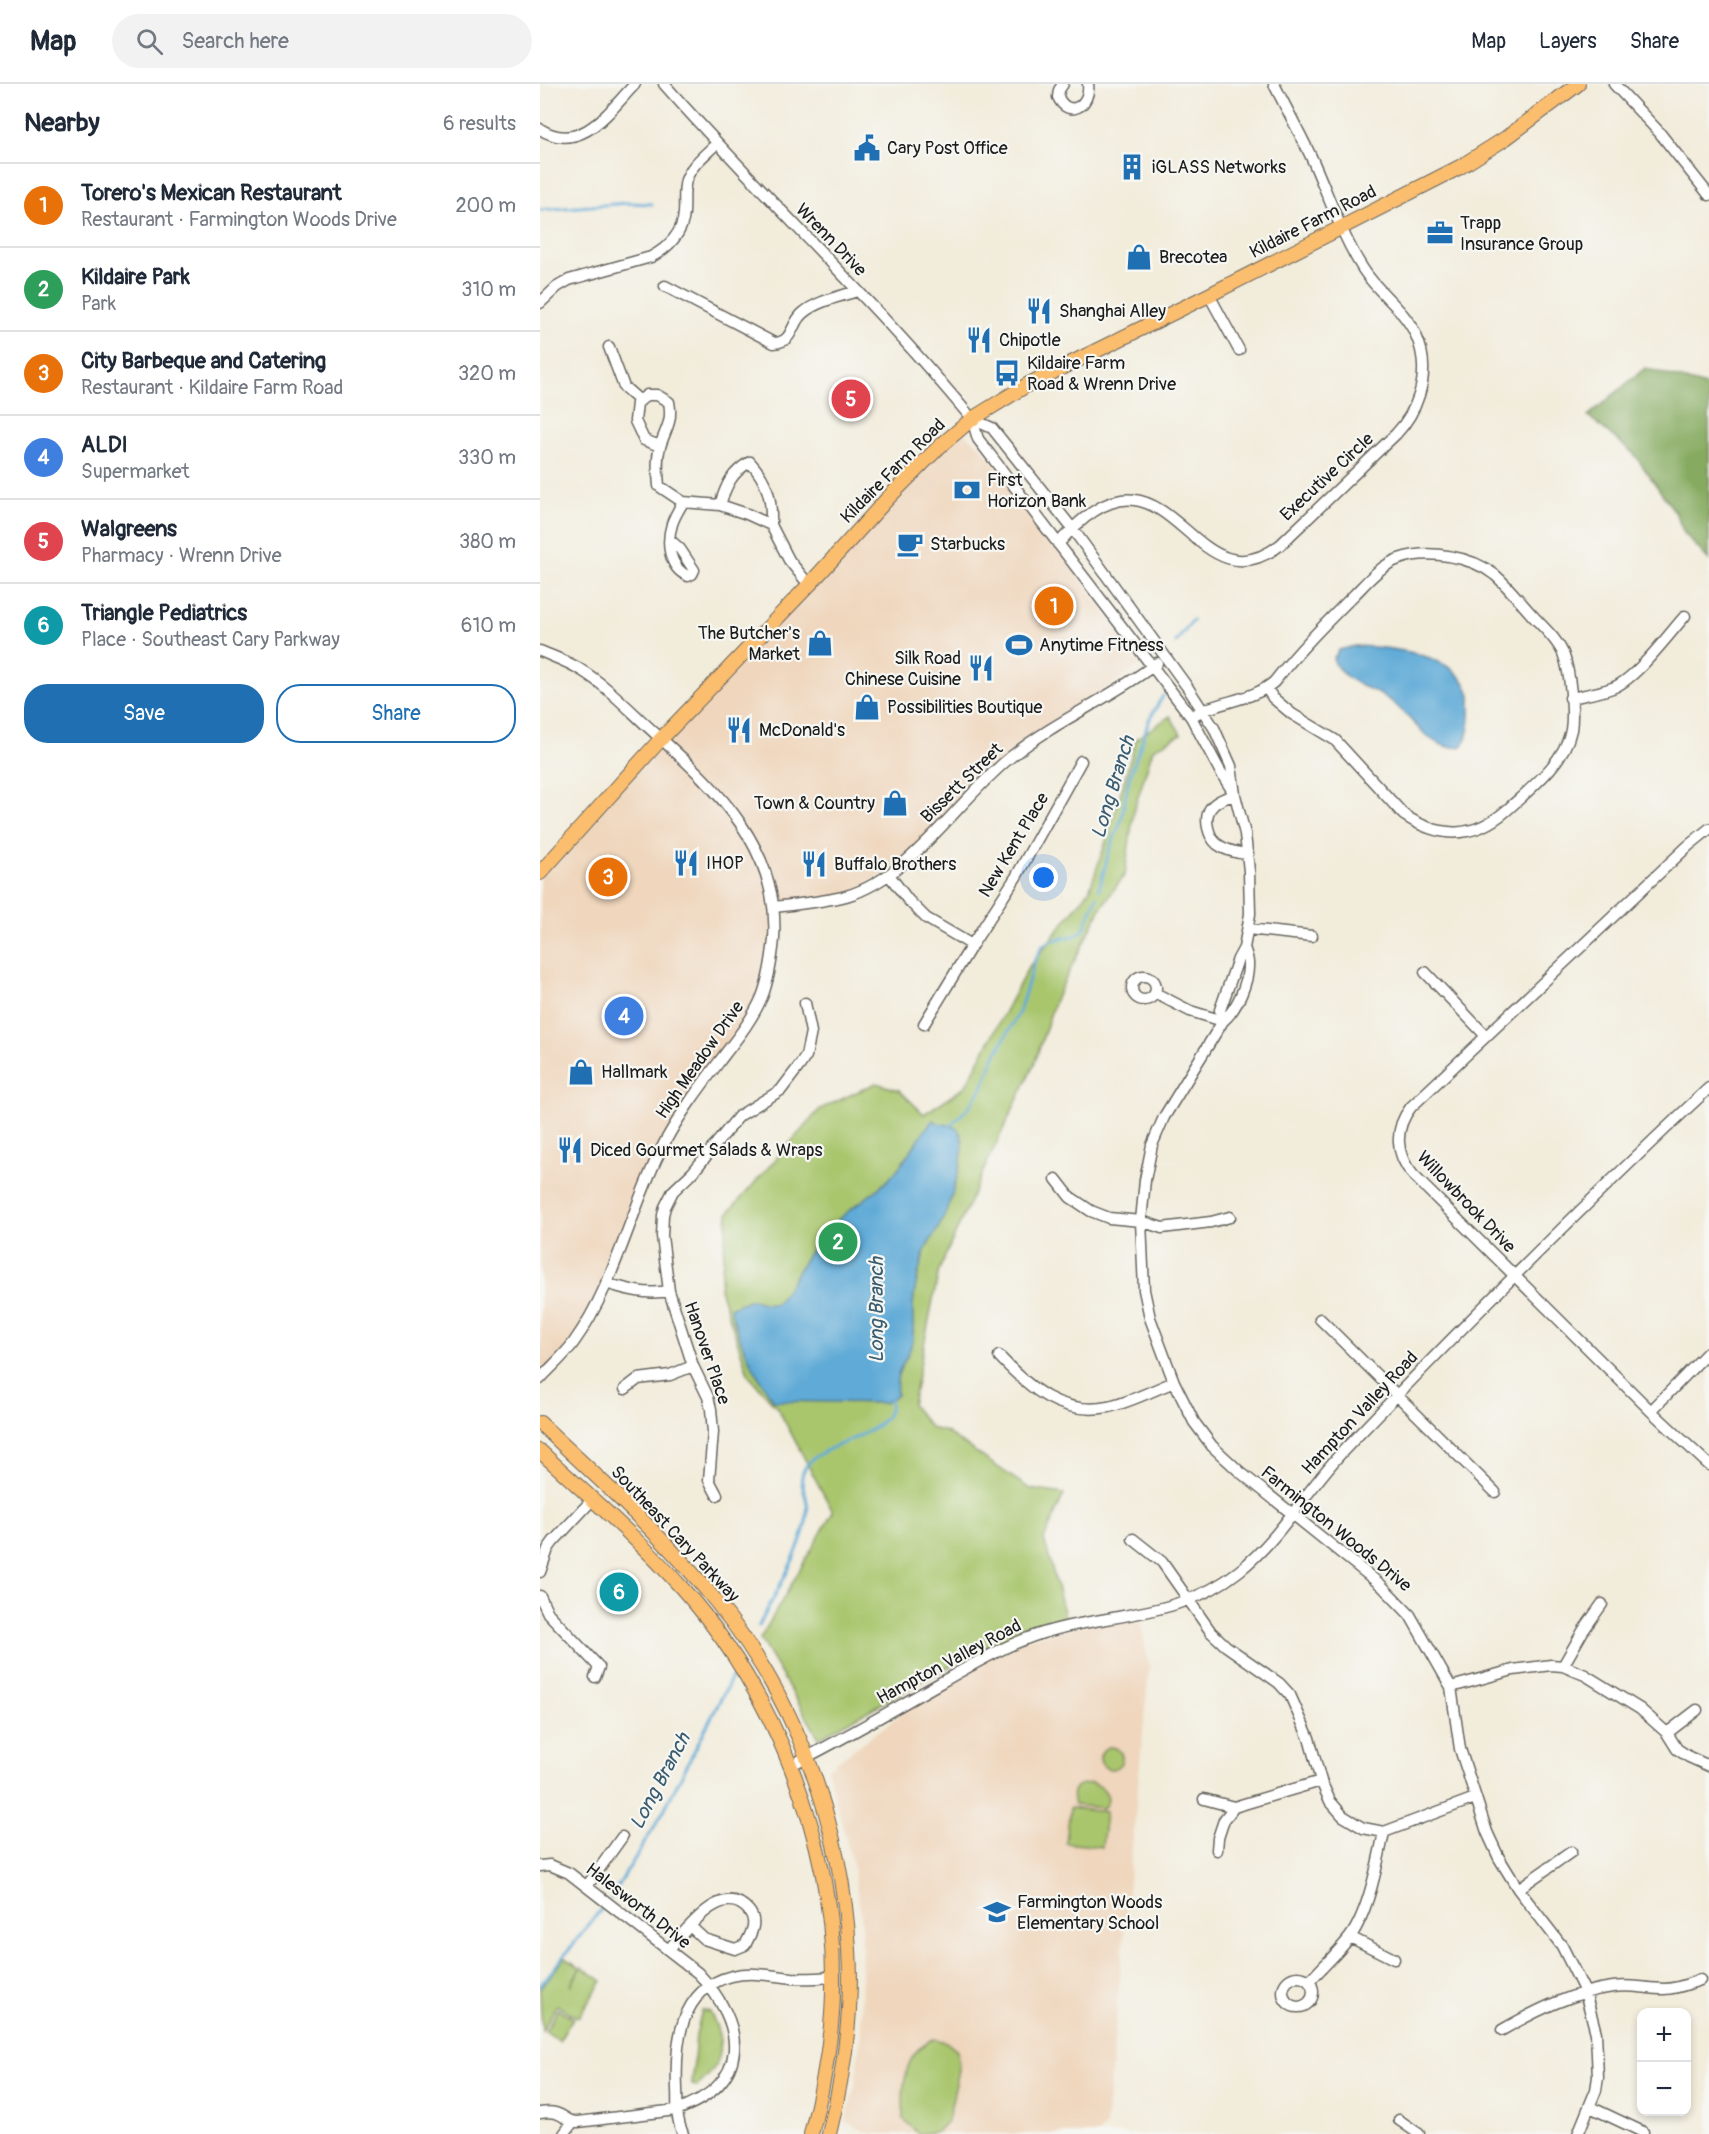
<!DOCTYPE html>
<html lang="en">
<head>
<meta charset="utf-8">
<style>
	body { margin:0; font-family:Pangolin,sans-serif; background:#f2f2f3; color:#1f2937 }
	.controls { position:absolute; right:18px; bottom:18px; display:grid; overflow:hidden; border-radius:12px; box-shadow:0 3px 9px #0003 }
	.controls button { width:54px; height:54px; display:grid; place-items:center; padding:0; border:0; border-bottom:2px solid #e0e1e3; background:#fff; color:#1f2937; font:30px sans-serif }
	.you { position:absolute; left:504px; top:794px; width:21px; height:21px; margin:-15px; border:4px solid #fff; border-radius:50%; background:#1a73e8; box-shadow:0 0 0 9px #1a73e833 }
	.badge { display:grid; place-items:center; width:39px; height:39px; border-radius:50%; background:#1f6fb2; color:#fff; font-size:20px; font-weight:700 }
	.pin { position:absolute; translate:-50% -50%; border:3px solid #fff; box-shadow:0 2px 6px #0006 }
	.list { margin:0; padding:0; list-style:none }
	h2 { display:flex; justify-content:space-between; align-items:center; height:78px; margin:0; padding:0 24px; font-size:26px }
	h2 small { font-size:20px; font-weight:400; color:#747a83 }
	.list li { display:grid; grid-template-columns:39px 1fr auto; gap:18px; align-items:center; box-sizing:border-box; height:84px; padding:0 24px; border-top:2px solid #e0e1e3 }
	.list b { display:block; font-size:22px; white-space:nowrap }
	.list p { margin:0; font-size:20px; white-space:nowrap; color:#747a83 }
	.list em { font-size:20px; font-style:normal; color:#747a83 }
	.actions { display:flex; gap:12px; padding:18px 24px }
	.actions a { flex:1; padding:14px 0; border:2px solid #1f6fb2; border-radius:24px; text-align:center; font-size:21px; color:#1f6fb2 }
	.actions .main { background:#1f6fb2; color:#fff }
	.icon { flex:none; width:33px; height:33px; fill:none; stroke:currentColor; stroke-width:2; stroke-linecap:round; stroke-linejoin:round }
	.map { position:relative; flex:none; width:1169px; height:2050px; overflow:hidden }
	header { display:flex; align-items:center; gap:36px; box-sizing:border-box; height:84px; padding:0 30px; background:#fff; border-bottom:2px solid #e0e1e3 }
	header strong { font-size:28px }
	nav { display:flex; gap:33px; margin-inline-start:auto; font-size:21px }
	.search { width:420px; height:54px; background:#f2f2f3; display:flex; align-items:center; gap:15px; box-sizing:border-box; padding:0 21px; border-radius:33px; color:#747a83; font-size:22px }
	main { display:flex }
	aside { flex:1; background:#fff }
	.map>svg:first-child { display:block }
	.built { fill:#efd6bc }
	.green { fill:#a9c66d; stroke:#627144; stroke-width:1.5 }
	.forest { fill:#86ab60; stroke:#51643e; stroke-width:1.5 }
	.water { fill:#5faad7; stroke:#3e637a; stroke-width:1.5 }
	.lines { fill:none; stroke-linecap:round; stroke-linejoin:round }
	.stream { stroke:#5faad7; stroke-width:3 }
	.minor-casing { stroke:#67655f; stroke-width:13 }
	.major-casing { stroke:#67655f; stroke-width:16 }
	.minor { stroke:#fff; stroke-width:10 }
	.major { stroke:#fbbd6e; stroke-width:14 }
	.labels { text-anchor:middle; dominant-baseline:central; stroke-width:4.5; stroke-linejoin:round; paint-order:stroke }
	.poi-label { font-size:18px; fill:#1c1c1c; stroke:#f6f6f2; text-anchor:start }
	.street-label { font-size:18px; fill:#1c1c1c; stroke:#f6f6f2 }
	.water-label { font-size:20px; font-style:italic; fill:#3a5c70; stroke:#f6f6f2 }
</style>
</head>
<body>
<header>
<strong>Map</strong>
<div class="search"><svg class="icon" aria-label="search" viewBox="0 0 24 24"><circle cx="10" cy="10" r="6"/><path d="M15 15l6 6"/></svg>Search here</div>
<nav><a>Map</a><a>Layers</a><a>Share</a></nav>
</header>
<main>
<aside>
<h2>Nearby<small>6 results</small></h2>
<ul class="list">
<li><span class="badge" style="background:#e8710a">1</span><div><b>Torero's Mexican Restaurant</b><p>Restaurant · Farmington Woods Drive</p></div><em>200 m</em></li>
<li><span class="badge" style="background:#2e9e5b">2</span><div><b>Kildaire Park</b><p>Park</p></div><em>310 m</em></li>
<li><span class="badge" style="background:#e8710a">3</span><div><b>City Barbeque and Catering</b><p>Restaurant · Kildaire Farm Road</p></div><em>320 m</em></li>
<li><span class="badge" style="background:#3f7fe0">4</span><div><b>ALDI</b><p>Supermarket</p></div><em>330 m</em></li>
<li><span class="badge" style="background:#e0444e">5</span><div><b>Walgreens</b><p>Pharmacy · Wrenn Drive</p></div><em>380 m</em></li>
<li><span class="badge" style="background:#0f9aa8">6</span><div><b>Triangle Pediatrics</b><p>Place · Southeast Cary Parkway</p></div><em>610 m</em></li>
</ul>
<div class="actions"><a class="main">Save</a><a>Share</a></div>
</aside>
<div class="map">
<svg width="1169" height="2050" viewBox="0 0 1169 2050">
	<rect width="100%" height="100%" fill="#f6f6f2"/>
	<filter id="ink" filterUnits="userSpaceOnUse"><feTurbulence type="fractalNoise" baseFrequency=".0167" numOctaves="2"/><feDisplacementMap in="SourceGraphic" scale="12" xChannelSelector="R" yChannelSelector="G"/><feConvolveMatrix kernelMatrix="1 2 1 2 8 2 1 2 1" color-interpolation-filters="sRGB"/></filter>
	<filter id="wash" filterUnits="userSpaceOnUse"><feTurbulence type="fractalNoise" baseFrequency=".008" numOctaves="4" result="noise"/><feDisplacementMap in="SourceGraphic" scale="24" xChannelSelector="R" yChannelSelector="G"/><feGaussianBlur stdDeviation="1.35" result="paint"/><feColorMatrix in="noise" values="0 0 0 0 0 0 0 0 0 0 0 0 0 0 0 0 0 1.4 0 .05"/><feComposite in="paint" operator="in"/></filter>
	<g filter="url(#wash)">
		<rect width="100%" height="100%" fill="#f2ecdb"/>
		<path class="built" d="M419,345L440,362L603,578L568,604L498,647L445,689L422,711L425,717L366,777L308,811L234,823L223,911L154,1012L92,1133L34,1259L0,1295V789Z
			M599,1530L609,1583L566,2042L558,2050H332L305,2038L315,2002L321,1949L322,1839L313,1781L287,1685L419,1588L481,1556Z"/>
		<path class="green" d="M630,632L641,650L613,665L594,726L585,790L561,824L515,916L494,981L447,1079L399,1186L372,1321L391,1344L406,1348L490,1405L524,1410L504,1455L525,1532L477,1550L430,1571L279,1654L220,1555L293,1428L238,1325L209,1292L180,1205L188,1129L280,1025L336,999L359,1006L384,1030L425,1003L488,884L549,807L570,746L596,655Z
			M560 1674a11 11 0 1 1 22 0a11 11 0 1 1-22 0Z
			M552,1699C564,1703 574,1713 563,1724L534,1721C529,1704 536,1700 552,1699Z
			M530,1724L566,1728L562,1763L526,1759Z
			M25,1873L40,1884L30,1902L42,1883L62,1897L38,1934L17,1921L2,1947L0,1905Z
			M18,1925L33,1934L19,1957L5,1948Z
			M162,1926L170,1928C186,1958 185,1980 157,2002L152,2001L156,1951Z
			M394,1955L406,1958L417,1967L419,1986L408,2036L397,2048L378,2050L363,2034C362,2006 363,1966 394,1955Z"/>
		<path class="forest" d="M1105,284L1169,303V476L1144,449L1135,428L1094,370L1048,332Z"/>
		<path class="water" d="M815,562C849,563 916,569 929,608C931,612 930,618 930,622C931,636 929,649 923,662C914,664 908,664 900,660C881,652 869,631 852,618C833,603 802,599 793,575L799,566Z
			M393,1036C405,1045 415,1035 422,1053C427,1067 409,1123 402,1137C397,1148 389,1157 384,1169C379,1186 374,1205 373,1223C372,1235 375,1247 372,1259C366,1282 354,1283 357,1311L344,1319L234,1317C214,1289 199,1257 190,1224L211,1215L223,1219L235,1220C247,1209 252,1195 261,1182C266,1173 273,1163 279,1155C298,1131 327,1116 349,1095C367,1077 377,1054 393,1036Z"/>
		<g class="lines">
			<path class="stream" d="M0,126L88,119L112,120
				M636,558L653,536
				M559,805L570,764L581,737L589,694L610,634L623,612
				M411,1041L429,1023L441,1006L454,974L479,928L495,876L503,861L513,856L535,852L543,847L557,813
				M219,1542C233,1513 258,1473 265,1442C267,1435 268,1426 267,1419C265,1404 256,1396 267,1381C285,1356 357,1353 350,1313
				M71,1814L123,1728L192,1593
				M0,1902L63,1823"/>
		</g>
	</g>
	<g filter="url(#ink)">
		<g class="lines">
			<g class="minor-casing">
				<path id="minor" d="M124,0C224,114 336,218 432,335L438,355L651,633L680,687L695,711
					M523,0L519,6L518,13C528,35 551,22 548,0
					M1074,0L1119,48L1169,111
					M0,45C41,71 70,26 95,0
					M125,202L234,259C254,258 250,240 263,229C277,217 299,213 317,207
					M669,211L699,266
					M0,219L17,203L29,196L111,173C128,164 143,149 144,129C145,118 143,107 146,96C151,81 165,71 176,60
					M69,263L84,303L100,317
					M432,335L452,344L532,444L648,604L674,644L691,682L695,711L705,750L709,787L710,830L704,864
					M120,362L104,356L95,337L97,319L107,311H117L129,318C133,339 125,345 120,363C116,376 118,389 119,402L143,418L180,421L207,430L231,441L249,476L269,501
					M180,421C186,401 192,388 210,378C228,398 232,415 231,441
					M130,456L140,465L154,486L152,490L148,492C129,484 126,459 132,440C134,433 139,425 143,418
					M518,460C630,331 649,531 740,461L856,350C877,328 888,296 881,266C872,228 842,215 823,185C802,152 789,113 773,77C761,51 747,26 734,0
					M0,567C14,573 29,578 41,586C69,603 92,629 117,651C179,707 240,765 234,855C232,875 229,895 222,913C213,934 199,952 185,970C164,998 143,1025 126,1056C91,1121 77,1198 34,1258C25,1271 11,1283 0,1295
					M1030,614C1044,611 1059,609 1072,604C1095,596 1128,551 1145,532
					M651,633C677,616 711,618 734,598C759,566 785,540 814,511C827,498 841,481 859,475C888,465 931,472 955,491C968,502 980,518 992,531C1003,543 1016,554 1023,569C1030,588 1034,626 1031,646C1024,679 991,704 967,726C934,755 900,755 864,731L795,656L752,630L733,614L727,605
					M695,711C687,713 675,717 670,725C664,735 668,752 677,760C686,767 696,769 708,770
					M1169,745L1148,762L871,1023C854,1045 855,1070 873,1091L1111,1327L1169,1381
					M349,791L368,816L386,834L432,861
					M234,823C258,820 283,818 306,812C372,793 419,714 472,672C517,636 571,614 617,579
					M708,845L772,852
					M885,888L946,952
					M592 904a12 12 0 1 1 24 0a12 12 0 1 1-24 0Z
					M615,909L650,927L683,937
					M683,937L680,926L698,875L704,864C706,869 708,874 708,879C709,898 697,925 683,937L624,1033L612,1061L605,1096L601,1137L604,1206L610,1234L634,1298L654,1338L672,1362L700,1388L841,1501L870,1531L911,1603L920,1665L947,1748L959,1774L978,1805L1022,1862L1045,1908L1056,1949L1058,1993L1056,2006L1038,2050
					M384,940L432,861L476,793L541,677
					M516,1095L530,1113L551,1127L569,1134L601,1137L622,1144L671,1138L690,1133
					M66,1199C88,1206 106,1211 129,1207
					M780,1235L955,1408
					M459,1272C489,1304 521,1332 568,1323C586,1320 616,1305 634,1298
					M85,1305L98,1295L130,1291L153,1282
					M1111,1327L1169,1267
					M177,1411L169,1396L173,1348L171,1325L168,1313L153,1282L129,1207L122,1152L123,1131L125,1123L133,1107L153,1088L199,1032L241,1006L260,981L266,972L271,948L265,919
					M593,1455L622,1478L671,1548L686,1562L739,1599L750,1611L769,1654L781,1697L790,1717L803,1732L823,1744L844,1748L935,1714
					M0,1488L8,1465L13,1458L52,1416
					M0,1512L8,1529L59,1583L55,1593
					M1023,1582L1043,1547L1062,1520
					M911,1603L973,1586L1011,1581L1023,1582L1045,1591L1100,1625L1127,1649L1137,1665L1149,1673L1169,1682
					M1127,1649L1157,1626
					M251,1681C302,1656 350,1627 400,1599C427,1584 454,1567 483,1556C557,1526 633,1540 699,1487C742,1453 768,1403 806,1364C924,1241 1044,1120 1169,1004
					M664,1715L694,1723
					M677,1766L678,1754L684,1736L694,1723L781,1697
					M0,1782L10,1781L29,1789L158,1889C207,1941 212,2000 136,2026L38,2038C24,2039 25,2025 0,2029
					M47,1802L82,1753
					M978,1805L1031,1768
					M810,1853L854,1875
					M129,1865C146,1847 182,1795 209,1827C218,1838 211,1850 205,1861L195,1865L164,1855L150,1842
					M743 1908a15 15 0 1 1 30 0a15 15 0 1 1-30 0Z
					M769,1898C782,1883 798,1869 810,1853C828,1829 838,1778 844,1748
					M962,1946C997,1926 1033,1908 1073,1903C1090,1900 1107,1905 1124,1905C1137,1905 1148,1900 1160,1896
					M1050,2023L1103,2048
					M859,2036L879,2050
					M24,2050L32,2039
					M143,2050C135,2032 138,2024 137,2005C135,1960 139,1905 192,1892C212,1887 233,1892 252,1894C266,1895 280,1894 293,1893"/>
			</g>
			<g class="major-casing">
				<path id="major" d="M0,789L121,655L269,501L349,413L399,363L432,335L487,301L669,211L920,83L966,54L1038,0
					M0,1339C60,1396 123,1452 175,1516C256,1614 302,1740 309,1866C313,1928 304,1990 289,2050
					M0,1367C47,1411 98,1454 141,1503C233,1605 293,1755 293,1893C294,1944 284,2000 271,2050"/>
			</g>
			<use href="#minor" class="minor"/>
			<use href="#major" class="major"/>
		</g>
	</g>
	<defs>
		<g id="civic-bare" transform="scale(2.07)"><path d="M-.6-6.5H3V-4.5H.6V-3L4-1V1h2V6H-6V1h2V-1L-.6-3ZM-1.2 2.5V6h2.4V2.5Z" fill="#1f6fb2" stroke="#f6f6f2" stroke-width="2.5" paint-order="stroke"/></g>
		<g id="building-bare" transform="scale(2.07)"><path d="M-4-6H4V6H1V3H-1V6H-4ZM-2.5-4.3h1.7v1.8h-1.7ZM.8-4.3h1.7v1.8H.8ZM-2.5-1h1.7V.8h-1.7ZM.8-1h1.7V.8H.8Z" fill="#1f6fb2" stroke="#f6f6f2" stroke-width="2.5" paint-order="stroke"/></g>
		<g id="office-bare" transform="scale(2.07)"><path d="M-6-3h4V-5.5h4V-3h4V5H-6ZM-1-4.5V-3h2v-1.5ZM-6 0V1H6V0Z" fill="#1f6fb2" stroke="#f6f6f2" stroke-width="2.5" paint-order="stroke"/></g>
		<g id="shop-bare" transform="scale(2.07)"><path d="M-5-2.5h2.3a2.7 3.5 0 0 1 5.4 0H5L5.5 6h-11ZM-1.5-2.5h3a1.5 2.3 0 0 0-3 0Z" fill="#1f6fb2" stroke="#f6f6f2" stroke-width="2.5" paint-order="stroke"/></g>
		<g id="restaurant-bare" transform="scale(2.07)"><path d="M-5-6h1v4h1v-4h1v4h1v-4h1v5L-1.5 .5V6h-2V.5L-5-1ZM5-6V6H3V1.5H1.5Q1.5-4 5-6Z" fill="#1f6fb2" stroke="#f6f6f2" stroke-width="2.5" paint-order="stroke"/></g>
		<g id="bus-bare" transform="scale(2.07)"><path d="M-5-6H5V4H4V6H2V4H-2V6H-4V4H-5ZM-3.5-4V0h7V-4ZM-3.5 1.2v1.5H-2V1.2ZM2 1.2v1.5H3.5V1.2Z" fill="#1f6fb2" stroke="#f6f6f2" stroke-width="2.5" paint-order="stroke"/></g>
		<g id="bank-bare" transform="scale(2.07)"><path d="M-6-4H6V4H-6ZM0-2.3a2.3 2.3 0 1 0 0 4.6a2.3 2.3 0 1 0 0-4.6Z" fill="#1f6fb2" stroke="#f6f6f2" stroke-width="2.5" paint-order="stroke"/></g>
		<g id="cafe-bare" transform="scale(2.07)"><path d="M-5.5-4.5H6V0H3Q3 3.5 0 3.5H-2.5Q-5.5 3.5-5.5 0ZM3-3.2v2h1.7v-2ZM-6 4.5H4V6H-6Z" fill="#1f6fb2" stroke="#f6f6f2" stroke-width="2.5" paint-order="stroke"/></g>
		<g id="stadium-bare" transform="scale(2.07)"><path d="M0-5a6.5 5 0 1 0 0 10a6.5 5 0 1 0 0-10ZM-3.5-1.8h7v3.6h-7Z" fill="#1f6fb2" stroke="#f6f6f2" stroke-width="2.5" paint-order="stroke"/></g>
		<g id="school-bare" transform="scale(2.07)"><path d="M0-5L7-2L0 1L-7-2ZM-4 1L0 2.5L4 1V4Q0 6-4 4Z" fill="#1f6fb2" stroke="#f6f6f2" stroke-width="2.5" paint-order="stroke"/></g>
	</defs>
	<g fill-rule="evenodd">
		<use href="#civic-bare" x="327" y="64"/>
		<use href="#building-bare" x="592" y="83"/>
		<use href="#office-bare" x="900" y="149"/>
		<use href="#shop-bare" x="599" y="173"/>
		<use href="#restaurant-bare" x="499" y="227"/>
		<use href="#restaurant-bare" x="439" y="256"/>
		<use href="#bus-bare" x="467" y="289"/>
		<use href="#bank-bare" x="427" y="406"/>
		<use href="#cafe-bare" x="370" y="460"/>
		<use href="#shop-bare" x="280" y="559"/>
		<use href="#stadium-bare" x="479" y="561"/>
		<use href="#restaurant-bare" x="441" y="584"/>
		<use href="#shop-bare" x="327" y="623"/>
		<use href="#restaurant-bare" x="199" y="646"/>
		<use href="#shop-bare" x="355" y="719"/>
		<use href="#restaurant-bare" x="146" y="779"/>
		<use href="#restaurant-bare" x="274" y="780"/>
		<use href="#shop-bare" x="41" y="988"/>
		<use href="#restaurant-bare" x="30" y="1066"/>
		<use href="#school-bare" x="457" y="1828"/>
	</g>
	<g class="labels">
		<g class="poi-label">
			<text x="347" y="64">Cary Post Office</text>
			<text x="612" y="83">iGLASS Networks</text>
			<text x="920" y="139">Trapp<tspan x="920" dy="21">Insurance Group</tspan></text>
			<text x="619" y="173">Brecotea</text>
			<text x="519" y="227">Shanghai Alley</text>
			<text x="459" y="256">Chipotle</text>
			<text x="487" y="279">Kildaire Farm<tspan x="487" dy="21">Road &amp; Wrenn Drive</tspan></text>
			<text x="447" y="396">First<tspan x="447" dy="21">Horizon Bank</tspan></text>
			<text x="390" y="460">Starbucks</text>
			<text x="260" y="549" text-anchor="end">The Butcher's<tspan x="260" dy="21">Market</tspan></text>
			<text x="499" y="561">Anytime Fitness</text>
			<text x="421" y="574" text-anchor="end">Silk Road<tspan x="421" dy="21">Chinese Cuisine</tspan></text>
			<text x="347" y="623">Possibilities Boutique</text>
			<text x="219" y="646">McDonald's</text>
			<text x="335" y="719" text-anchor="end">Town &amp; Country</text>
			<text x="166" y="779">IHOP</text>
			<text x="294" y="780">Buffalo Brothers</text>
			<text x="61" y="988">Hallmark</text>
			<text x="50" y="1066">Diced Gourmet Salads &amp; Wraps</text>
			<text x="477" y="1818">Farmington Woods<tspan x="477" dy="21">Elementary School</tspan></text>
		</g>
		<g class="street-label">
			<text transform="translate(773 138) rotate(-27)">Kildaire Farm Road</text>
			<text transform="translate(291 156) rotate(46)">Wrenn Drive</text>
			<text transform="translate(353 387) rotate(-45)">Kildaire Farm Road</text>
			<text transform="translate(787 393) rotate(-43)">Executive Circle</text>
			<text transform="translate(422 699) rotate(-44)">Bissett Street</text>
			<text transform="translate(474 761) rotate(-59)">New Kent Place</text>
			<text transform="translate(160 976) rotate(-55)">High Meadow Drive</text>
			<text transform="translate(926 1118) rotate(46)">Willowbrook Drive</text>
			<text transform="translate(167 1269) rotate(71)">Hanover Place</text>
			<text transform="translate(820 1329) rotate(-47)">Hampton Valley Road</text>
			<text transform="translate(796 1445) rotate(39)">Farmington Woods Drive</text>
			<text transform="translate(135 1450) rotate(47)">Southeast Cary Parkway</text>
			<text transform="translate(409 1578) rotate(-28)">Hampton Valley Road</text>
			<text transform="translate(98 1822) rotate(38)">Halesworth Drive</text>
		</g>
		<g class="water-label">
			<text transform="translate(573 703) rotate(-73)">Long Branch</text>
			<text transform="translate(336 1226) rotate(-90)">Long Branch</text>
			<text transform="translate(120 1697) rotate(-62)">Long Branch</text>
		</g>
	</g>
</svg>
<div class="controls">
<button>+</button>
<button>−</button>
</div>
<div class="you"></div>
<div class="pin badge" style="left:514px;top:522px;background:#e8710a">1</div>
<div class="pin badge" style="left:298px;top:1158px;background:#2e9e5b">2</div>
<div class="pin badge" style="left:68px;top:793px;background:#e8710a">3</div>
<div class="pin badge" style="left:84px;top:932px;background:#3f7fe0">4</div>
<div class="pin badge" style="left:311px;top:315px;background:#e0444e">5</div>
<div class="pin badge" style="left:79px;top:1508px;background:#0f9aa8">6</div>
</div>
</main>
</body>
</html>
